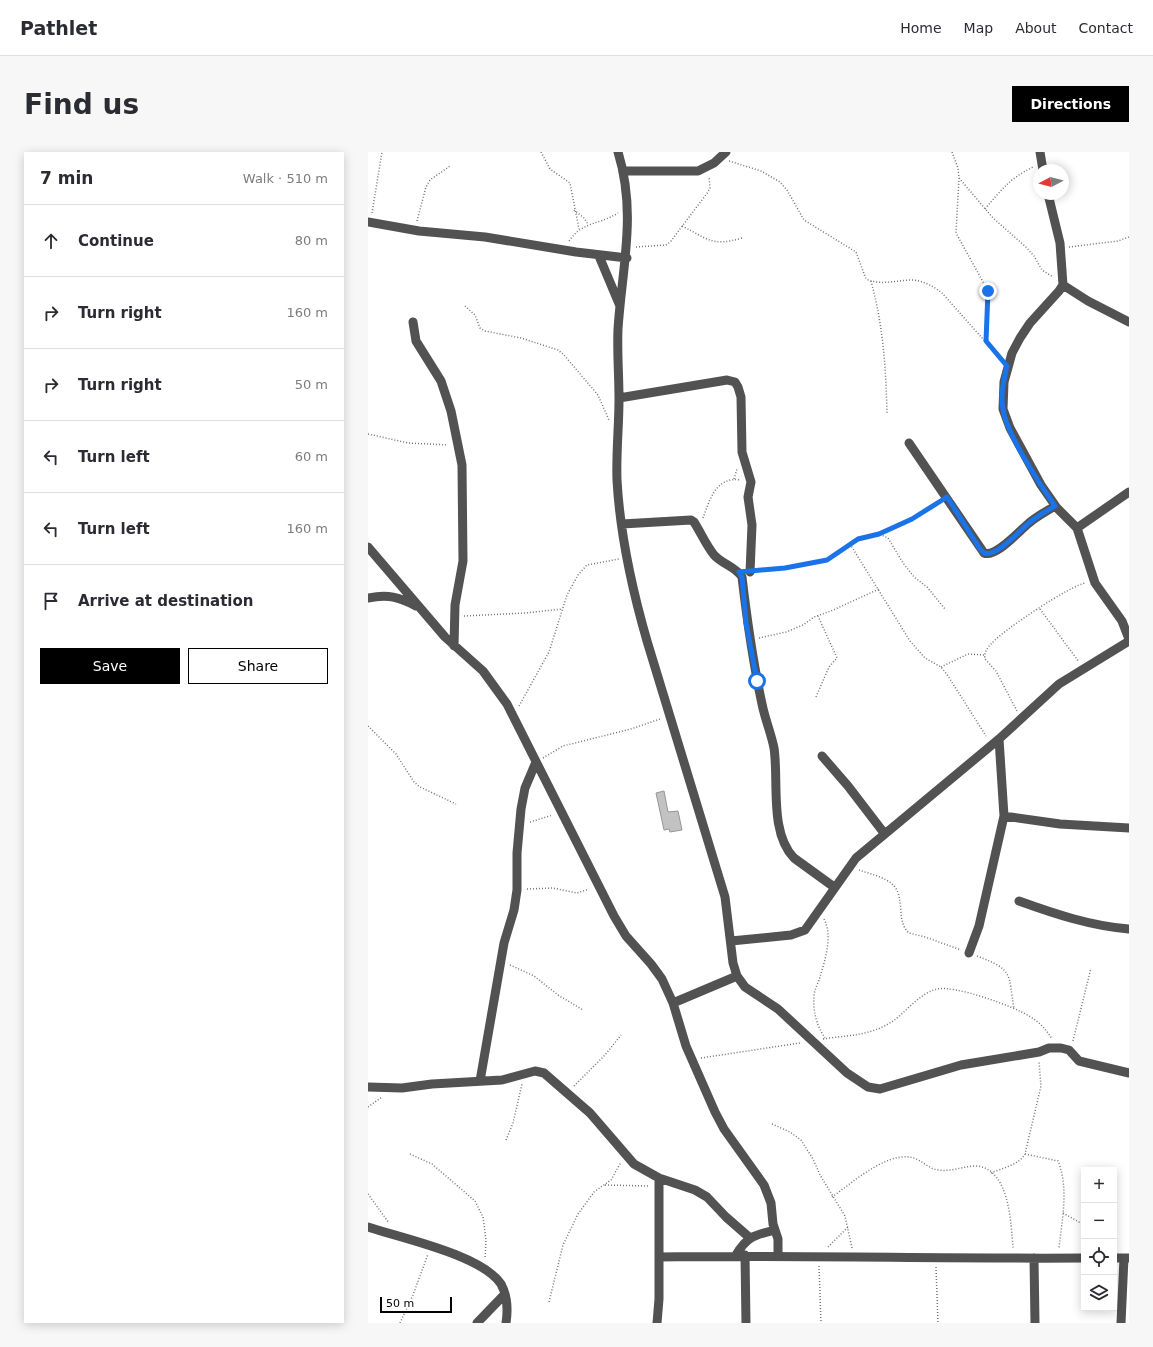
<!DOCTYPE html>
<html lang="en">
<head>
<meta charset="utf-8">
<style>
	body { margin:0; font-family:"DejaVu Sans",sans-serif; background:#f7f7f7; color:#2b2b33 }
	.controls { position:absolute; right:12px; bottom:12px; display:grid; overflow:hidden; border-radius:0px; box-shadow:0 2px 10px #0003 }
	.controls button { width:36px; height:36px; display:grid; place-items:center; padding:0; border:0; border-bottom:1px solid #e1e1e2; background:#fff; color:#2b2b33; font:20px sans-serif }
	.compass { position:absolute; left:665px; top:12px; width:36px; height:36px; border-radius:50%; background:#fff; box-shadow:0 2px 10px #0003; rotate:263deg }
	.scale { position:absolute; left:12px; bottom:10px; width:72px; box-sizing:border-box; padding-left:4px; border:2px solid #000; border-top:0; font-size:11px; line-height:14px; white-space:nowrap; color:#000; -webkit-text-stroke:3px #fff; paint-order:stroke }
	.stop { position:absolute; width:12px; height:12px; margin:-9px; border:3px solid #1a73e8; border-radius:50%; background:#fff }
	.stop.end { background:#1a73e8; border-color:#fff; box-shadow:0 1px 4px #0008 }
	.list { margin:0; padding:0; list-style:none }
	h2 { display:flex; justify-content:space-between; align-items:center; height:52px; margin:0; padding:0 16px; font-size:17px }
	h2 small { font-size:13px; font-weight:400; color:#7c7c81 }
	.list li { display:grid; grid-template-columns:26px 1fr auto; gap:12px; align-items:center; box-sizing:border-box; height:72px; padding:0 16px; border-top:1px solid #e1e1e2 }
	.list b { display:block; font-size:15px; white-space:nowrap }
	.list em { font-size:13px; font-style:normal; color:#7c7c81 }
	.actions { display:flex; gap:8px; padding:12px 16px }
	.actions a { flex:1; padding:9px 0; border:1px solid #000; border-radius:0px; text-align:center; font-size:14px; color:#000 }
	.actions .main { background:#000; color:#fff }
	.icon { flex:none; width:22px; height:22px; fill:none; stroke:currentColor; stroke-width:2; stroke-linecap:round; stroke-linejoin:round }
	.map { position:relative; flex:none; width:761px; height:1171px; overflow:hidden; border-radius:0px }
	header { display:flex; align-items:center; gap:24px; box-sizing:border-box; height:56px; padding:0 20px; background:#fff; border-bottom:1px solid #e1e1e2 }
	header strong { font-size:19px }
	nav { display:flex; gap:22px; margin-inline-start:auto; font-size:14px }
	.intro { display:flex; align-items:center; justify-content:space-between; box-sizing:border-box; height:96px; padding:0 24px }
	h1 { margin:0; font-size:28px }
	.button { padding:10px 18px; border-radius:0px; background:#000; color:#fff; font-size:14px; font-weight:700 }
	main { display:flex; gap:24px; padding:0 24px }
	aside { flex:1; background:#fff; border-radius:0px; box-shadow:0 2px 10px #0003 }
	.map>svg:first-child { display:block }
	.building { fill:#c2c2c2; stroke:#969696 }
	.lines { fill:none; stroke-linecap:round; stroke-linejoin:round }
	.path { stroke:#747474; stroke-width:1.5; stroke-dasharray:1 2; stroke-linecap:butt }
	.minor { stroke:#525252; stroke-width:9 }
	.route { stroke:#1a73e8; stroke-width:5 }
</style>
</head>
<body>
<header>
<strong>Pathlet</strong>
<nav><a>Home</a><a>Map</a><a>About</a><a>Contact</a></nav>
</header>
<div class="intro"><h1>Find us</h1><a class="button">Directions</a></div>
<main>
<aside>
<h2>7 min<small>Walk · 510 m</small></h2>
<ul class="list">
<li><svg class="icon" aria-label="ahead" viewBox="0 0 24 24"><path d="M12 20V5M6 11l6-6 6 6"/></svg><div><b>Continue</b></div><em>80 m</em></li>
<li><svg class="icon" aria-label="right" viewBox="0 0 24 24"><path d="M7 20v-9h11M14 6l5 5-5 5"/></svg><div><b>Turn right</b></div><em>160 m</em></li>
<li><svg class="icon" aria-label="right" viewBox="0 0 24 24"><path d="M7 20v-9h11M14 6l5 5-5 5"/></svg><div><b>Turn right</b></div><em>50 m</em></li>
<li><svg class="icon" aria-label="left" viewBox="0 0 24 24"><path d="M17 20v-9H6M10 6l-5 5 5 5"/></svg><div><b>Turn left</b></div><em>60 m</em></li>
<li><svg class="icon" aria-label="left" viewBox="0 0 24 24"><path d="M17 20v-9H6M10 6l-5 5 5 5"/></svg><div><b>Turn left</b></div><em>160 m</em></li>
<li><svg class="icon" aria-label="arrive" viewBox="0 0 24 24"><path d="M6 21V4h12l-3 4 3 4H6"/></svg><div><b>Arrive at destination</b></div></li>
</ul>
<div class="actions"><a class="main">Save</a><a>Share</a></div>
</aside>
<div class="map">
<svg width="761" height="1171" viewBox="0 0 761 1171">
	<rect width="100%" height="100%" fill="#fff"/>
	<path class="building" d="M296,639L300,660L310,659L314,678L302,680L301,677L296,678L288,641Z"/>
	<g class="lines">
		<path class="path" d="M173,0L182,17L202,31L211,77
			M584,0L590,16L591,26L588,81L620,139L618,189
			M361,9L393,19L412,30L419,38L436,68L488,100L498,127C514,134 528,128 545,128C556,129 565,134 574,141L632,206
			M591,26L625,66L658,95L666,104L674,118L685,125
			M617,57C634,37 641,27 665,15
			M206,58L216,66L220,72
			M4,61L14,0
			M49,69L58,35L62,28L82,14
			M314,74C340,87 344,95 374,86
			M201,89C215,69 231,73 250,61
			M268,95L298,93L303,89L340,40L342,36L341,25
			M701,95L750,89L761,85
			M503,129C515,173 518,216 519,261
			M97,154L107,163L112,176L117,179L153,186L190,198L196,203L230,243L241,268
			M0,282L40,291L80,293
			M366,327L369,317
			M335,366C342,347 348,324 373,328
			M511,382L544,367L571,350
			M482,392L542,489L557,506L573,515L580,524L618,584
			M391,419L454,410L490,387L511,382L520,386L535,411L546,425L559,435L577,457
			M672,457L711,510
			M96,464L157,461L194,457
			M391,486L418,480L435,473L446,465L463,459L511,437
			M573,515L600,502L616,503
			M448,545L461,515L469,506L450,464
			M151,554L181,500L199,443L210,423L219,413L251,407
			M649,559L628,519L617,507C616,500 619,496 624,491C634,479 704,432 718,431
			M0,574L28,602L46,630L52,635L88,652
			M175,606L195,594L263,577L292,567
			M162,670L185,663
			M491,718C502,722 518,725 526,734C537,746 528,770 541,781L557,785L593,798
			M159,737L185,736L209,741L221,737
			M456,767C465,784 457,808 452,825C450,832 446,838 446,845C445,861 449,874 457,886
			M609,804C646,818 640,821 646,857
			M142,813L166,824L190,843L215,858
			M455,887C480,883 503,884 525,869C539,859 552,841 569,837C587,833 645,854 661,864C671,870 678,877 684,887
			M705,889L723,816
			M333,906L432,891
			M206,934L237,903L253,883
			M0,955L14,945
			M404,972L422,980L433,988L445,1007L452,1023L477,1064L484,1096
			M138,988L145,971L154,932
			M42,1002L64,1012L107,1049L115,1065L118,1088L117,1107
			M657,1002L690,1009C701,1036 694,1068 691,1096
			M623,1021C634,1016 651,1013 657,1002L673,934L671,910
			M237,1033L281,1034
			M0,1042L21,1071
			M464,1045C484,1031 516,1002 541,1005C553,1006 559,1017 571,1018C584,1020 595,1014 608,1014C642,1016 643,1073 645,1096
			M695,1061L716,1073
			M460,1095L480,1075
			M451,1114L453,1171
			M568,1115L570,1171
			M181,1150L195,1093L210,1062L226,1040L243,1028L253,1010
			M32,1171L45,1143L60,1102"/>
		<path class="minor" d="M250,0C269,62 254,115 250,177C249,200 251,223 251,247C251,274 248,301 249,328C252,383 264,437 279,489L357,745L365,811L369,824L377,835L410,857L479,921L500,935L512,937L593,913L671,900L681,896H693L701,898L711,909L761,921
			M672,0L675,18
			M256,19H330L346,11L358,0
			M680,42L692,91L695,133L691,139L662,171L652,186L644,201L636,230L635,257L642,276L673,333L689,356L709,376L727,431L754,469L761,487
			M0,70L51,79L117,85L208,100L259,106
			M231,104L252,154
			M695,133L720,149L761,170
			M45,170L48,189L73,229L83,259L94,313L95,409L87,453L86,494
			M251,246L359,228L367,230L370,235L373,245L374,300L383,330L380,345L384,373L382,420
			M541,291L616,401C628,406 652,378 661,371C669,364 679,359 687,354
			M254,372L323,368L326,370C333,381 338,393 346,403C354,412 368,415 374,425C379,468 385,510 394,552C397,567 403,581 406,596C411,629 401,680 426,706L466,735
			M709,376L761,340
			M0,395L77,485L115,519L139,552L246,764L258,784L283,812L294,827L305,851L318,894L347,960L356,977L396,1033L403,1051L405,1072L410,1087V1104
			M0,446C20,442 31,445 48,454
			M454,604L480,634L516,681
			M636,664L692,672L761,676
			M651,749C687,762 723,774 761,777
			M363,789L423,783L437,778L488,706L631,587L691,532L761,489
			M601,801L611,774L636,664L631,587
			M305,851L369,824
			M112,929L136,791L146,758L149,738V701L153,657L157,636L168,610
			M0,935L34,936L64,932L134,928L167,919L176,921L222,961L266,1012L291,1026L327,1038L339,1045L358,1065L382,1086
			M0,1075C33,1086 114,1103 133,1132C139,1143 140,1158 138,1171
			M368,1103C379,1084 387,1083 407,1078
			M377,1103L378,1171
			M291,1105C433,1103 574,1107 716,1106
			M666,1106L667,1171
			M746,1106H761
			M109,1171L137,1142
			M289,1171L291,1147V1026
			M753,1171L756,1106"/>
	</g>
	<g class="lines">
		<path class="route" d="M389,529L378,471L374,425L371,420L417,416L459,408L490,387L511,382L544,367L579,345L612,397L616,401C628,406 652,378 661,371C669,364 679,359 687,354C672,333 638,281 635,257C632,242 636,228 639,214L618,189L620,139"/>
	</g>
</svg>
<div class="controls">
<button>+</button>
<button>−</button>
<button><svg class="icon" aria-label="locate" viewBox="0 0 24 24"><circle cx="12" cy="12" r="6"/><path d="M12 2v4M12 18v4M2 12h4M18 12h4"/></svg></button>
<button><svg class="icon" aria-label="layers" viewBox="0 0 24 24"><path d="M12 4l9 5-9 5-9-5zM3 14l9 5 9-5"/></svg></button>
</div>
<svg class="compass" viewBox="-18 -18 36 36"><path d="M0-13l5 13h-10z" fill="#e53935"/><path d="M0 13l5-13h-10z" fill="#7c7c81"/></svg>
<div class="scale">50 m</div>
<div class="stop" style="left:389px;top:529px"></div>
<div class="stop end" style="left:620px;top:139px"></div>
</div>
</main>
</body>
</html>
